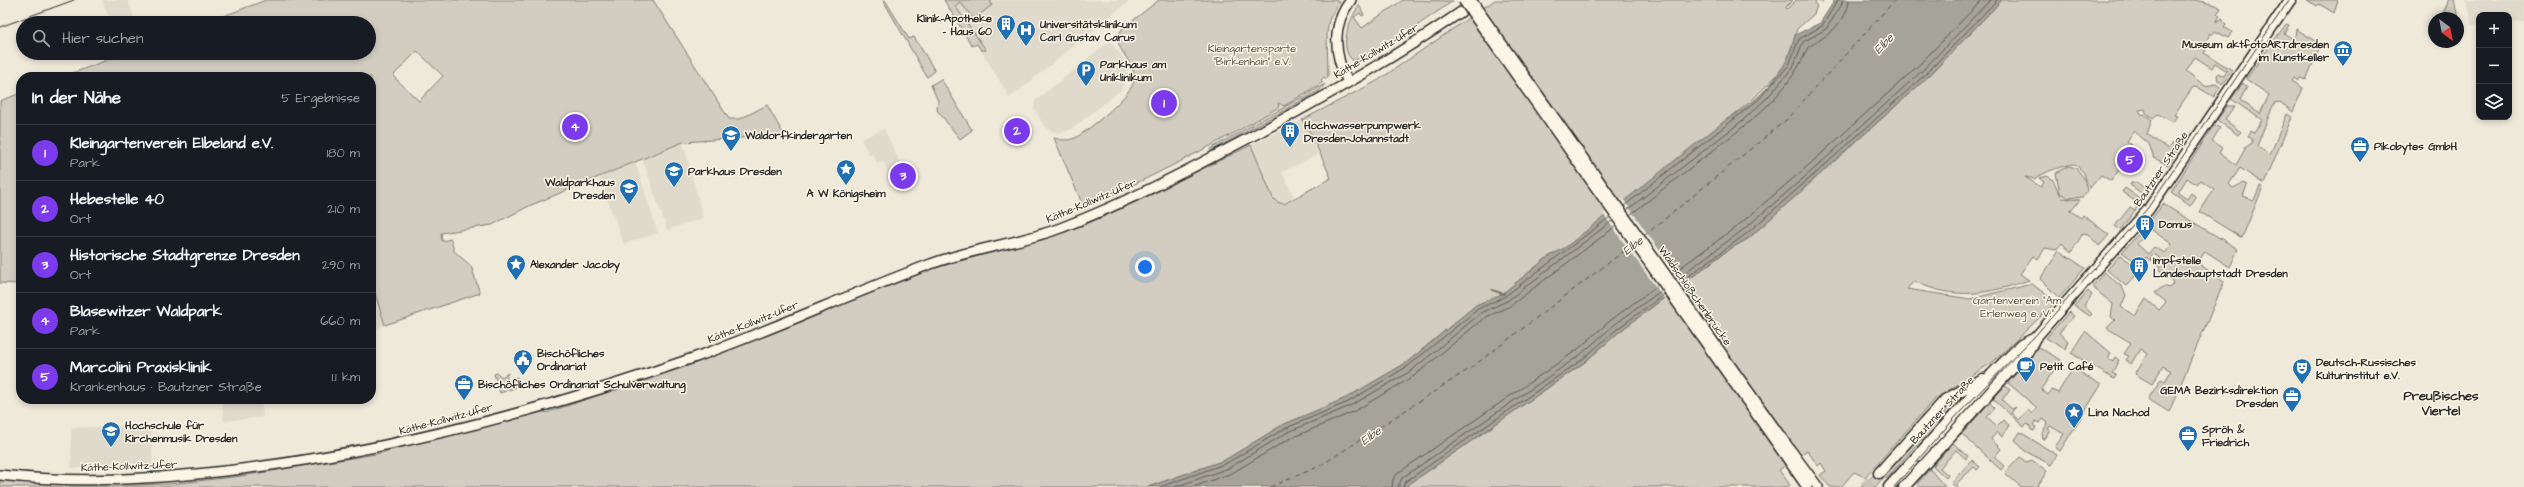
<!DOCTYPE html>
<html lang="de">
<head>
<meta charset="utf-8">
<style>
	body { margin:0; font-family:"Architects Daughter",sans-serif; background:#242831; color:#f1f3f6 }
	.controls { position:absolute; right:12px; top:12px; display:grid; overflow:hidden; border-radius:8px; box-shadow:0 2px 6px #0003 }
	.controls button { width:36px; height:36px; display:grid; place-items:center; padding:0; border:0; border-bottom:1px solid #363941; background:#171b24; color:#f1f3f6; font:20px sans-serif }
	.compass { position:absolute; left:2428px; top:12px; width:36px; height:36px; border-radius:50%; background:#171b24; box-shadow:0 2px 6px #0003; rotate:148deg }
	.you { position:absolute; left:1145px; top:267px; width:14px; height:14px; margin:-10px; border:3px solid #fff; border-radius:50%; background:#1a73e8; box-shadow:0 0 0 6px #1a73e833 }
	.badge { display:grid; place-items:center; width:26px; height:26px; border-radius:50%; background:#7c3aed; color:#fff; font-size:13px; font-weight:700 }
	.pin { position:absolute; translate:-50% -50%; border:2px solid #fff; box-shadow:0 1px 4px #0006 }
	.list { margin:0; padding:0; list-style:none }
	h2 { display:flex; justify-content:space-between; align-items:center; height:52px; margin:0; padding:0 16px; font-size:17px }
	h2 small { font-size:13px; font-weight:400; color:#9ea1a6 }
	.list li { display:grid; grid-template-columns:26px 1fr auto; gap:12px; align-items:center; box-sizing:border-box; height:56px; padding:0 16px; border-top:1px solid #363941 }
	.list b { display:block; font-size:15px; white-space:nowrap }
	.list p { margin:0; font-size:13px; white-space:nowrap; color:#9ea1a6 }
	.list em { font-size:13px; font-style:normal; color:#9ea1a6 }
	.icon { flex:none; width:22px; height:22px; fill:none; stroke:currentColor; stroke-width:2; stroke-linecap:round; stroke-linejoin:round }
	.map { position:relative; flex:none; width:2524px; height:487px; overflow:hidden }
	.search { position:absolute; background:#171b24; box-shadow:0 2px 6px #0003; left:16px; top:16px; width:360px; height:44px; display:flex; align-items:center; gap:10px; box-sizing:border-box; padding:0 14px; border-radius:22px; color:#9ea1a6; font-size:15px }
	.panel { position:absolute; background:#171b24; box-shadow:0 2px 6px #0003; left:16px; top:72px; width:360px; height:332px; border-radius:16px }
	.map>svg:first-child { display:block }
	.built { fill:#e0dacc }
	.green { fill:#d2cdc0; stroke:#7e7c76; fill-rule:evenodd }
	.water { fill:#a6a399; stroke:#75736d }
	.pier { fill:#efe9da }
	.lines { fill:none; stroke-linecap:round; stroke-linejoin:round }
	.shore { stroke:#5c5b57; stroke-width:1 }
	.stream { stroke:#75736d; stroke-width:2 }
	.ferry { stroke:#565552; stroke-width:1; stroke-dasharray:5 4; stroke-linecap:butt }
	.primary-tunnel { stroke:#c8c3b7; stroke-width:10; stroke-dasharray:10 5; stroke-linecap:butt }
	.secondary-casing { stroke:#2b2b2b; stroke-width:12 }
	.primary-casing { stroke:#2b2b2b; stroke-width:13 }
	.secondary { stroke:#fcf5e5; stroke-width:9 }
	.primary { stroke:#fcf5e5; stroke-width:10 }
	.tram { stroke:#2b2b2b; stroke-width:1 }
	.secondary-bridge-casing { stroke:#2b2b2b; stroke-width:12; stroke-linecap:butt }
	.secondary-bridge { stroke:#fcf5e5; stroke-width:9 }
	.labels { text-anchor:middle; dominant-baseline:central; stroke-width:3; stroke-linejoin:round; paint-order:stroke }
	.poi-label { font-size:11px; font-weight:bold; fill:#2b2b2b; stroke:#fcf5e5; text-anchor:start }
	.park-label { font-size:11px; fill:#555450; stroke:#fcf5e5 }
	.street-label { font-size:11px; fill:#2b2b2b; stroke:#fcf5e5 }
	.water-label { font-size:12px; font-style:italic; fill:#565552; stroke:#fcf5e5 }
	.quarter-label { font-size:13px; font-weight:bold; fill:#2b2b2b; stroke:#fcf5e5 }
</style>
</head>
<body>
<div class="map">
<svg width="2524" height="487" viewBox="0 0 2524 487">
	<rect width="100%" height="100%" fill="#efe9da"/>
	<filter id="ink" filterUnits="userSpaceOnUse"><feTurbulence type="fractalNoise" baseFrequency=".025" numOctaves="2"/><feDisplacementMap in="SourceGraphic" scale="8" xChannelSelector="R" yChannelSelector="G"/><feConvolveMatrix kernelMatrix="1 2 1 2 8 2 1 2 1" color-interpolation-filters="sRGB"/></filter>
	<g filter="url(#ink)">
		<path class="built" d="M102,0H128L136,23H111Z
			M950,0H1130L1010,98Z
			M2467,0H2524V21L2509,22V15H2479V24L2472,25Z
			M1110,41L1124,59L1127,71L1121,90L1072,129L1062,133L1053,132L1044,126L1034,108L1035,101Z
			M1302,120L1311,134L1319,154L1282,172L1293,195L1296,196L1284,204L1277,202L1273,198L1251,145Z
			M884,129L904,171L900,178L888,180L887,170L883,161L877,163L872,154L869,155L861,139Z
			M683,142L703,218L667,230L642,158Z
			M635,161L658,233L624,244L599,178Z
			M371,281L385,325L371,330Z
			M222,399H261L263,417L224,421Z
			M130,426L151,427L153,469L71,468V428Z"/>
		<path class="green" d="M266,0H653L729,119H740L767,105L784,135L683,142L529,206L492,225L441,233L442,241L451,239L454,251L471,266L480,293L385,325L371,281V77H62L126,53H369V23H205ZM417,51L443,76L419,101L393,76Z
			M883,0H885L909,39L914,37L935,71L927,77Z
			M944,0H990L992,5L974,19L960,2L955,6L986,50H981L977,44L972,46Z
			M1159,0H1335L1339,2L1329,20L1327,33L1328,76L1326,79L1324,77L1321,80L1323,82L1320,84L1284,106L1278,103L1279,107C1216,145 1151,177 1084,208L1054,138C1061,140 1068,141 1075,138C1087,132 1134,93 1134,80C1136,64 1119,53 1117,38L1122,29Z
			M1403,0L1453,1C1440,10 1363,64 1352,60C1338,45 1350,20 1359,5L1364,15L1362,16L1360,13L1354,17L1362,28Z
			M1495,0H1793L1786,7L1787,9L1796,0H1824L1823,2L1816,1L1815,4L1817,6L1814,14L1797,29L1786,63L1775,77L1751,101L1566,247L1548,257L1502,294L1476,305L1406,363L1346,398L1283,425L1225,460L1148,487H0V480L49,484L133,485L171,484L241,476L376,454L543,411L546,413L709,357L935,268L1065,232L1141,199L1251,145L1273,198L1277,202L1284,204L1331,178L1311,134L1302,120L1377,81Z
			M2002,0H2195L2216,5L2221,8L2217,14L2220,16L2216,22L2223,18V21L2226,24L2224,27L2232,32L2228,38L2215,31L2212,35L2210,33L2206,43L2209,45L2204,53L2232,70L2222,84L2218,81L2217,75L2219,73L2224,76L2227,71L2215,63L2212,68L2195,57L2186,71L2205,86L2216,84L2220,87L2214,97L2199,88L2193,87L2174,115L2177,116L2173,122L2158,114L2153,118L2146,113L2145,109L2139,110L2141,115L2144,114L2152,120L2147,134L2168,149L2172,143H2182L2168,165L2154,158L2149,144L2134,131L2127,141L2132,145L2119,164L2122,166L2111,181L2101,175L2089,189L2084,173L2075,164C2067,164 2038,174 2035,179L2025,177L2041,187L2044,182L2039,178L2046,176L2053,180L2062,198L2080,200L2071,211L2069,210L2081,218L2083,215L2109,235L2099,246L2088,234L2083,233L2071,253L2062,243L2056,250L2045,248L2038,259L2033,256L2020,274L2029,280C1988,294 1955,301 1914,281L1907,289L1970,299L2032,284L2056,302L1993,362L1935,399L1865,477L1854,472L1841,487H1830L1820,475L1826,471L1821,463L1818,466L1807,450L1779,470L1790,485L1787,487H1405L1585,362L1619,332L1728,250L1748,239L1929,76Z
			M2307,0H2337L2338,1L2334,13L2319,4L2317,6Z
			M2449,0H2454L2458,18H2441Z
			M2286,24L2289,25L2284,33L2291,38L2295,37L2296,29L2321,44L2306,80L2300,78L2298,81L2294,78L2292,81L2303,88L2293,112L2280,102L2274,103L2257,146L2270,155L2287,114L2292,117L2264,184L2240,168L2229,184L2233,188L2243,183L2247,185L2243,196L2254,200L2260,186L2263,187L2242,238L2200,212L2214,189L2201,180L2197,185L2187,178L2178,193L2187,199L2191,193L2196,197L2190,206L2171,192L2214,125L2220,128L2212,141L2222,148L2219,153L2236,165L2246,147L2252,143V139L2248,136L2251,131L2254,133L2262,120L2231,99L2243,83L2247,87L2240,100L2260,114L2269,95L2246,79Z
			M941,79L972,130L960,139L937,110L938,101L931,85Z
			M1325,84L1319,91L1211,151L1210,149Z
			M21,93V284L0,283V101Z
			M2227,106H2235L2225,120L2241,132L2238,135L2217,120Z
			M2068,166L2076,168L2084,178L2087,191L2083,197L2069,198L2060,193L2056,173Z
			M2137,182L2150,191L2120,230L2115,226L2130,207L2135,210L2139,204L2122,192L2125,188L2141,199L2144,195L2130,185L2131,183Z
			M2163,204L2238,249L2230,267L2205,251L2198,263L2224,282L2169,412L2148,399L2161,379L2165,381L2171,371L2163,366L2152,384L2135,374L2147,354L2140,349L2131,364L2126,360L2129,356L2124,354L2131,343L2107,328L2115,320L2111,317L2113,304L2092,287L2104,272L2122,287L2126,295L2121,307L2135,316L2146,299L2159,310L2166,302L2155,293L2164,286L2169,288L2173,284L2171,279L2159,271L2161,268L2157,265L2161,259L2154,254L2150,258L2151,261L2146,257L2140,265L2122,252L2143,229L2146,232L2137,244L2148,254L2154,247L2165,253L2172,244L2146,226Z
			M2059,251L2085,268L2059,298L2040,279Z
			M2120,255L2141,270L2126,286L2107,270Z
			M2088,291L2092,295L2084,306L2092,314L2090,316L2074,306Z
			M2069,312L2074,316L2059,333L2068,341L2065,349L2046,338Z
			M2085,331L2111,353L2108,358L2113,361L2115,357L2119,360L2112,373L2116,375L2114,379L2071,353Z
			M2038,347L2061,360L2041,389L2048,395L2052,390L2058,393L2073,368L2101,385L2060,451L2055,447L2064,434L2050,426L2048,429L2050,430L2043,440L2042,433L2048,423L2043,419L2040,423L2036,421L2033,425L2036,427L2034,431L2031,430L2030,426L2027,424L2024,427L1993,399L2004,385L2010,390L2002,400L2012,409L2016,407L2011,413L2019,420L2028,410L2032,414L2037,408L2007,382Z
			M497,373L502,377L508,373L506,377L509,381L517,377L520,386L500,393L494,374Z
			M1989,402L1995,408L1987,417L1997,426L2003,420L2009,425L2002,437L1997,432L1991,439L2001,449L1994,457L2004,466L2001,470L1962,434Z
			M1944,407H1950L1887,478H1883L1875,487H1861Z
			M2020,432L2057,455L2051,465L2025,451L2015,440Z
			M1953,443L1968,456L1966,459L1956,450L1940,468L1948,475L1946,478L1933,466Z
			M2020,457L2026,462L2032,460L2047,471L2037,487H2021L2005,473Z
			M1972,460L1980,467L1977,470L1974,467L1956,484L1959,487H1956L1951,483Z
			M1930,469L1945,487H1920L1917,484Z"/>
		<path class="water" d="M1835,0H2002L1929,76L1749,238L1728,250L1619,332L1585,362L1405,487H1148L1225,460L1282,425L1346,398L1406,363L1476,305L1502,294L1548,257L1566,247L1727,119C1756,104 1791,69 1795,35L1820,23Z"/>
		<path class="pier" d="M1623,199L1685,286L1666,301L1603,214Z"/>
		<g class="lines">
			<path class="shore" d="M1624,206L1758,100L1789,65L1799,39L1822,26L1838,0
				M1627,210L1742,121L1768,97L1793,67L1803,42L1826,29L1841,6L1843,0
				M1630,215C1657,194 1683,173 1710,153C1750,121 1788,96 1808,47C1825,38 1848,22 1849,0
				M1672,274L1740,224L1810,164L1919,65L1982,0
				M1676,279L1743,230L1814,169L1923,70L1990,0
				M1679,283L1746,234L1817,172L1927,73L1997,0
				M1160,487L1227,463L1284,429L1348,402L1408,366L1478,309L1504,297L1610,217
				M1175,487L1229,468L1286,433L1350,406L1411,371L1481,313L1507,301L1612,221
				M1193,487L1232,473L1289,439L1353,412L1414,376L1484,318L1510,306L1616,226
				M1392,487L1393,479L1398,473L1577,350L1611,320L1658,285
				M1398,487L1402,478L1580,355L1614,325L1662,290
				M1403,487L1405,482L1583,359L1617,329L1665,294"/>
			<path class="stream" d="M1492,290L1504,294"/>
			<path class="ferry" d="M1644,236L1786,120L1895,0
				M1270,487L1320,466L1472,367L1632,245"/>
			<path class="primary-tunnel" d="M1864,487L1879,473"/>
			<g class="secondary-casing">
				<path id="secondary" d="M1348,82C1334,56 1331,25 1351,0
					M1781,437L1818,487
					M1775,441L1807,487
					M0,475C78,484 156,479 234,470C391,451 546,410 696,357C774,329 850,294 928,265C972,248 1020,244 1063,227C1131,201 1196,166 1260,132C1329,94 1397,56 1461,12"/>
			</g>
			<g class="primary-casing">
				<path id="primary" d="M1879,473L1945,400L1983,379
					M1889,487L1992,374L2021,345L2035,338
					M1904,487L2028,351L2035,338L2148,210L2290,0"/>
			</g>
			<use href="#secondary" class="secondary"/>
			<use href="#primary" class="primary"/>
			<path class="tram" d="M0,27L74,0
				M1894,487L1961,411L2034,337L2147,209L2289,0"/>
			<g class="secondary-bridge-casing">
				<path id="secondary-bridge" d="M1463,0L1775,441
					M1471,0L1781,437"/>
			</g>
			<use href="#secondary-bridge" class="secondary-bridge"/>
		</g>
	</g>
	<defs>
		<g id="building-pin" transform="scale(1)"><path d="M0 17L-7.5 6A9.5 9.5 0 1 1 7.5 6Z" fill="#1f6fb2" stroke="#fcf5e5"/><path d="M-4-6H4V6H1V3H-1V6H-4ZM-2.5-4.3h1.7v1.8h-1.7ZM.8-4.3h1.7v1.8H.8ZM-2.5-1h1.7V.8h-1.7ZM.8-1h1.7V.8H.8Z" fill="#fff"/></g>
		<g id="hospital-pin" transform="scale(1)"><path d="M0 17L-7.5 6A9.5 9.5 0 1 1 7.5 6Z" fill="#1f6fb2" stroke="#fcf5e5"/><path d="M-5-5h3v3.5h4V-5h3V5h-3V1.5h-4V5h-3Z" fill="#fff"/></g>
		<g id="museum-pin" transform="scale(1)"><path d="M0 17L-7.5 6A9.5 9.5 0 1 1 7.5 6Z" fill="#1f6fb2" stroke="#fcf5e5"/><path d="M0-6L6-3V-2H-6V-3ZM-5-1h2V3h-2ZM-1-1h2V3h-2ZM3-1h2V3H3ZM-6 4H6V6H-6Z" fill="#fff"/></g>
		<g id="parking-pin" transform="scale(1)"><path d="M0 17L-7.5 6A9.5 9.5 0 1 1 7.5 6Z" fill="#1f6fb2" stroke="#fcf5e5"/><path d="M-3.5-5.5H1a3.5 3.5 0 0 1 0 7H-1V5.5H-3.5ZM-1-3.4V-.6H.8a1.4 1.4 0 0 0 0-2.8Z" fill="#fff"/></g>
		<g id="school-pin" transform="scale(1)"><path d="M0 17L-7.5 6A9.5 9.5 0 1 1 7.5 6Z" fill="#1f6fb2" stroke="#fcf5e5"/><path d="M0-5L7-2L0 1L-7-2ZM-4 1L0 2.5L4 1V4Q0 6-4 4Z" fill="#fff"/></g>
		<g id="office-pin" transform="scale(1)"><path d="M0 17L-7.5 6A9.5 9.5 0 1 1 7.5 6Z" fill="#1f6fb2" stroke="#fcf5e5"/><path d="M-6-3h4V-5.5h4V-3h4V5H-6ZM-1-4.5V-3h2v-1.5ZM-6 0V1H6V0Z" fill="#fff"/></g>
		<g id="sight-pin" transform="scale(1)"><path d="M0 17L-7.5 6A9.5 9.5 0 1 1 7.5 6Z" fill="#1f6fb2" stroke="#fcf5e5"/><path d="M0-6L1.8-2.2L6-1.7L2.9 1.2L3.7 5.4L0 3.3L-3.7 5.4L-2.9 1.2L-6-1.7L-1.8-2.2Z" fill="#fff"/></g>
		<g id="civic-pin" transform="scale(1)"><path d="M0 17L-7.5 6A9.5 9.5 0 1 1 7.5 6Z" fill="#1f6fb2" stroke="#fcf5e5"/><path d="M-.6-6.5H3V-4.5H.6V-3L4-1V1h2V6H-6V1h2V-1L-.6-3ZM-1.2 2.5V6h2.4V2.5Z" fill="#fff"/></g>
		<g id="cafe-pin" transform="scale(1)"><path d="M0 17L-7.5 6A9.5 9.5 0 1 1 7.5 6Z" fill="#1f6fb2" stroke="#fcf5e5"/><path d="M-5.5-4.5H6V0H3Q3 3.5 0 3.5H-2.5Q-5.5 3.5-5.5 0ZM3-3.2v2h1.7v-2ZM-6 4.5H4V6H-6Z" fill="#fff"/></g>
		<g id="theatre-pin" transform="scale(1)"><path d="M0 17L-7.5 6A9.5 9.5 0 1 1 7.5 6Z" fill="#1f6fb2" stroke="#fcf5e5"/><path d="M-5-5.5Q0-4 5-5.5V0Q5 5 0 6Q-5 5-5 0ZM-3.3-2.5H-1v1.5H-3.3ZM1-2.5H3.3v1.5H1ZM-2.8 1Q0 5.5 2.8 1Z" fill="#fff"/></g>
		<g id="university-pin" transform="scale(1)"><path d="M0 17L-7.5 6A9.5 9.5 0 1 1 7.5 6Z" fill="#1f6fb2" stroke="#fcf5e5"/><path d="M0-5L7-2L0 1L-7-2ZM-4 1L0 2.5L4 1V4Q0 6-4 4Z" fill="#fff"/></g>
	</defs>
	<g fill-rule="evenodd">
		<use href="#building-pin" x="1006" y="24"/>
		<use href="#hospital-pin" x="1026" y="30"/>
		<use href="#museum-pin" x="2343" y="50"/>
		<use href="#parking-pin" x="1086" y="70"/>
		<use href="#building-pin" x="1290" y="131"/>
		<use href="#school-pin" x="731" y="135"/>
		<use href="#office-pin" x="2360" y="146"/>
		<use href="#sight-pin" x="846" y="169"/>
		<use href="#school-pin" x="674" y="171"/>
		<use href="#school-pin" x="629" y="188"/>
		<use href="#building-pin" x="2145" y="224"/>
		<use href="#sight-pin" x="516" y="264"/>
		<use href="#building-pin" x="2139" y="266"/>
		<use href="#civic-pin" x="523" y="359"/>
		<use href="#cafe-pin" x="2026" y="366"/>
		<use href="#theatre-pin" x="2302" y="368"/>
		<use href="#office-pin" x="464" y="384"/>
		<use href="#office-pin" x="2292" y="396"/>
		<use href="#sight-pin" x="2074" y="412"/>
		<use href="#university-pin" x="111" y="431"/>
		<use href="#office-pin" x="2188" y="435"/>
	</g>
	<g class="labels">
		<g class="poi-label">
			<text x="992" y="18" text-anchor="end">Klinik-Apotheke<tspan x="992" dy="13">- Haus 60</tspan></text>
			<text x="1040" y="24">Universitätsklinikum<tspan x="1040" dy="13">Carl Gustav Carus</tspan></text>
			<text x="2329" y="44" text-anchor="end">Museum aktfotoARTdresden<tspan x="2329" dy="13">im Kunstkeller</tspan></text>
			<text x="1100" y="64">Parkhaus am<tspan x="1100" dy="13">Uniklinikum</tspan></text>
			<text x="1304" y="125">Hochwasserpumpwerk<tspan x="1304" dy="13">Dresden-Johannstadt</tspan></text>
			<text x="745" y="135">Waldorfkindergarten</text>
			<text x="2374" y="146">Pikobytes GmbH</text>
			<text x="688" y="171">Parkhaus Dresden</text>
			<text x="615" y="182" text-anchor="end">Waldparkhaus<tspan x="615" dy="13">Dresden</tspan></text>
			<text x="846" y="193" text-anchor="middle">A W Königsheim</text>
			<text x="2159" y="224">Domus</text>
			<text x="2153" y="260">Impfstelle<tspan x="2153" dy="13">Landeshauptstadt Dresden</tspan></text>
			<text x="530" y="264">Alexander Jacoby</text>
			<text x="537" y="353">Bischöfliches<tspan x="537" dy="13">Ordinariat</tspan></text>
			<text x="2316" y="362">Deutsch-Russisches<tspan x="2316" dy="13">Kulturinstitut e.V.</tspan></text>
			<text x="2040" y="366">Petit Café</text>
			<text x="478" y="384">Bischöfliches Ordinariat Schulverwaltung</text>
			<text x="2278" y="390" text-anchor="end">GEMA Bezirksdirektion<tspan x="2278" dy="13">Dresden</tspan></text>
			<text x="2088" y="412">Lina Nachod</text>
			<text x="125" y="425">Hochschule für<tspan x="125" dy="13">Kirchenmusik Dresden</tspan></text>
			<text x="2202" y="429">Spröh &amp;<tspan x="2202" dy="13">Friedrich</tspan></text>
		</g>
		<g class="park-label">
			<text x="1252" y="48">Kleingartensparte<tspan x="1252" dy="13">"Birkenhain" e.V.</tspan></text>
			<text x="2017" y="300">Gartenverein "Am<tspan x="2017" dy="13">Erlenweg e. V."</tspan></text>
		</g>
		<g class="street-label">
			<text transform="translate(1376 51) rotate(-31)">Käthe-Kollwitz-Ufer</text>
			<text transform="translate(2161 169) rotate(-56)">Bautzner Straße</text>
			<text transform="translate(1091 201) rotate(-23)">Käthe-Kollwitz-Ufer</text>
			<text transform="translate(1695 296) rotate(55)">Waldschlößchenbrücke</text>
			<text transform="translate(753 322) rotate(-22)">Käthe-Kollwitz-Ufer</text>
			<text transform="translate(1942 410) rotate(-47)">Bautzner Straße</text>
			<text transform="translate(446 419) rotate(-15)">Käthe-Kollwitz-Ufer</text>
			<text transform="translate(129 466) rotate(-2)">Käthe-Kollwitz-Ufer</text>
		</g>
		<g class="water-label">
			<text transform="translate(1884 44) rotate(-46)">Elbe</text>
			<text transform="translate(1633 246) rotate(-38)">Elbe</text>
			<text transform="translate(1371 436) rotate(-35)">Elbe</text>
		</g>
		<g class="quarter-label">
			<text x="2441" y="396">Preußisches<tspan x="2441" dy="15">Viertel</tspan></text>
		</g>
	</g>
</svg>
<div class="controls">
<button>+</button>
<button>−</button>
<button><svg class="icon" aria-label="layers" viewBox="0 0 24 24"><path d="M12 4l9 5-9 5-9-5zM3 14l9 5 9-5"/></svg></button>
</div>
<svg class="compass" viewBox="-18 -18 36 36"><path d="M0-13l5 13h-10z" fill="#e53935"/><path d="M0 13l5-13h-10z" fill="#9ea1a6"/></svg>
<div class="you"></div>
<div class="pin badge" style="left:1164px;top:103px">1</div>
<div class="pin badge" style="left:1017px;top:131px">2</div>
<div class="pin badge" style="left:903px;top:176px">3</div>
<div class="pin badge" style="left:575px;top:127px">4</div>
<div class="pin badge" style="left:2130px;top:160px">5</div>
<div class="search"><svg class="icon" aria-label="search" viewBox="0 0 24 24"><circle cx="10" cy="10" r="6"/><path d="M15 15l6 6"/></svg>Hier suchen</div>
<section class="panel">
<h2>In der Nähe<small>5 Ergebnisse</small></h2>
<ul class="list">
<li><span class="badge">1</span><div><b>Kleingartenverein Elbeland e.V.</b><p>Park</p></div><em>180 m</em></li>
<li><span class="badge">2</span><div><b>Hebestelle 40</b><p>Ort</p></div><em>210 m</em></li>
<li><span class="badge">3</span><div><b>Historische Stadtgrenze Dresden</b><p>Ort</p></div><em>290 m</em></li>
<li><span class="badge">4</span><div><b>Blasewitzer Waldpark</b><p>Park</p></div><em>660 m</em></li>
<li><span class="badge">5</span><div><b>Marcolini Praxisklinik</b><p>Krankenhaus · Bautzner Straße</p></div><em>1.1 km</em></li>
</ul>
</section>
</div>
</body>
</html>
